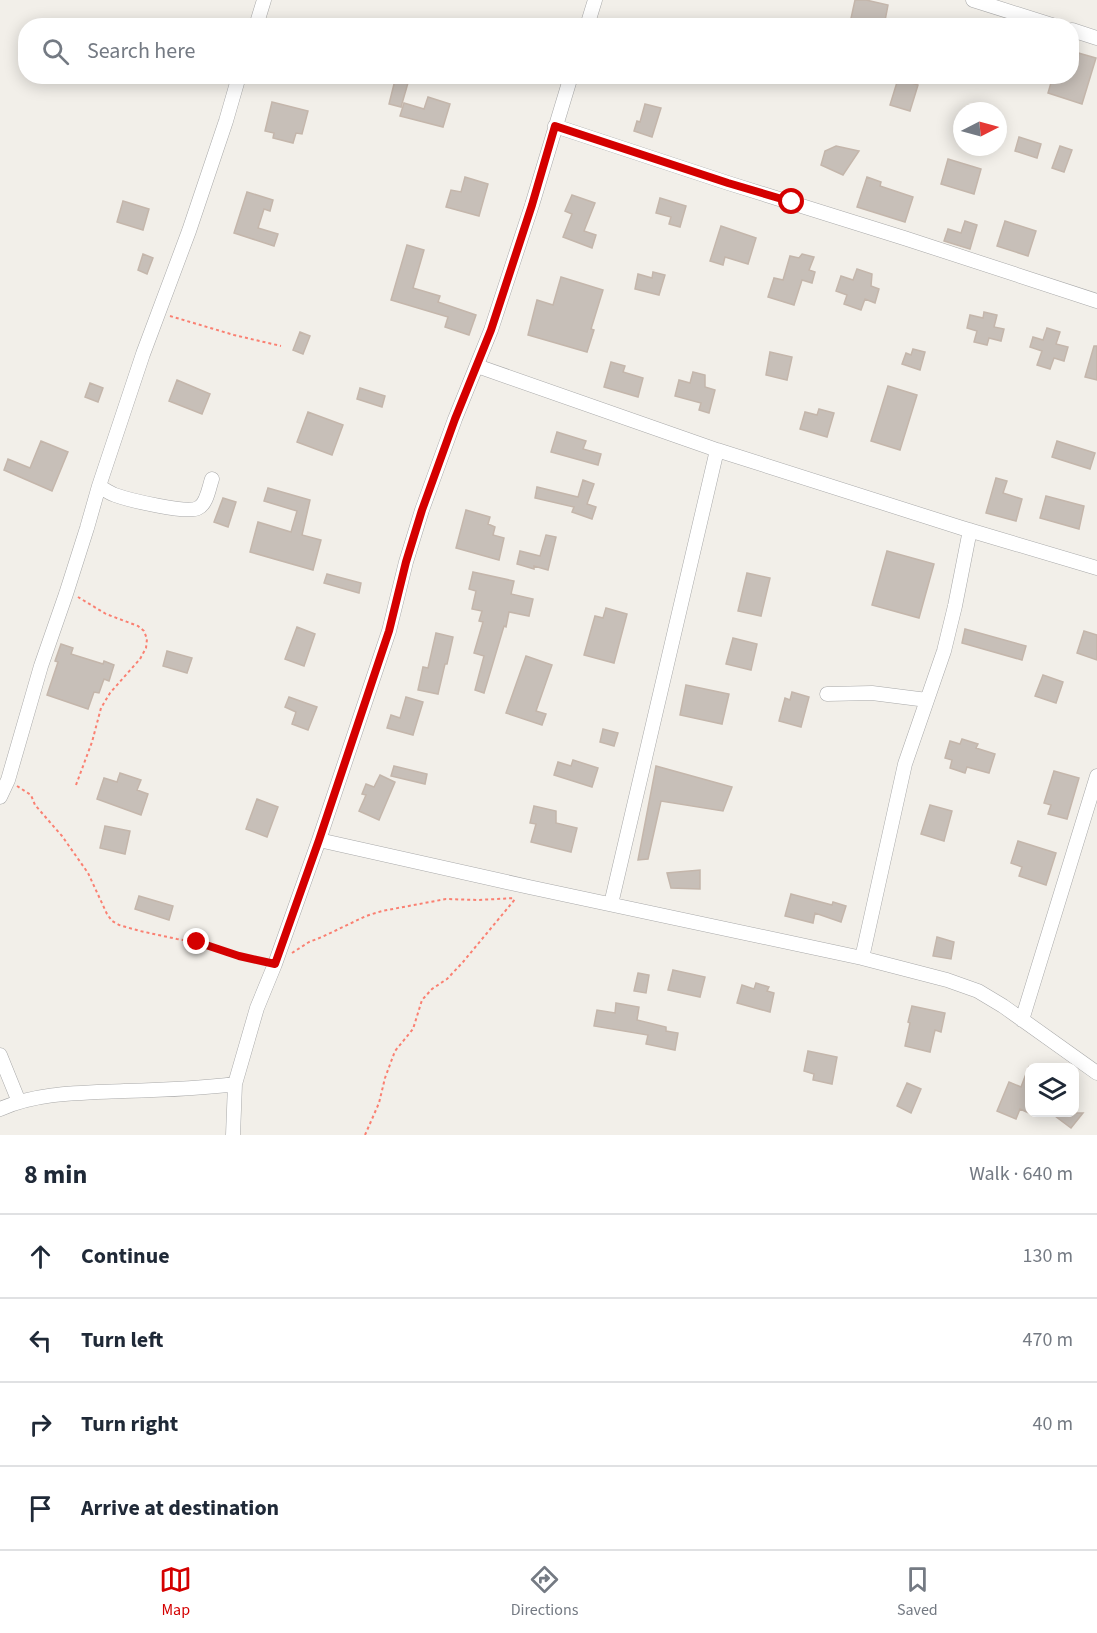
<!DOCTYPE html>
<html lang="en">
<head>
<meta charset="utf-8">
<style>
	body { margin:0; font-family:"Source Sans 3",sans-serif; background:#f6f6f7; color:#1f2937 }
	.controls { position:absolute; right:18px; bottom:18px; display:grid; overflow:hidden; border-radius:12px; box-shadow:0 3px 15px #0003 }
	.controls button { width:54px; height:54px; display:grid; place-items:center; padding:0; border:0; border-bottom:2px solid #e0e1e3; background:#fff; color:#1f2937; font:30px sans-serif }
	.compass { position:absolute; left:953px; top:102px; width:54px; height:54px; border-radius:50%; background:#fff; box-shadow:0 3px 15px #0003; rotate:84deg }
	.stop { position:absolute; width:18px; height:18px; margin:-14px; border:4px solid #d40000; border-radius:50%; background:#fff }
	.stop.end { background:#d40000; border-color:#fff; box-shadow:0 2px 6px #0008 }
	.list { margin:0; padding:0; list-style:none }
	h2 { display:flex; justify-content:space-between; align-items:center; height:78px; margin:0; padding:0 24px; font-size:26px }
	h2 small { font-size:20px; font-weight:400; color:#747a83 }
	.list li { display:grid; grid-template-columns:39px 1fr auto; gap:18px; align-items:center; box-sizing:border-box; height:84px; padding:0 24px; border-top:2px solid #e0e1e3 }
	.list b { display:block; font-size:22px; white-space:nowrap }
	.list em { font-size:20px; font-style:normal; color:#747a83 }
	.icon { flex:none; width:33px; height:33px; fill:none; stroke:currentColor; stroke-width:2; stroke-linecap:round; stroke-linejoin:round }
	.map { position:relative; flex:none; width:1097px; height:1135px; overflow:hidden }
	.search { position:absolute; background:#fff; box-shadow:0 3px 15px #0003; left:18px; right:18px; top:18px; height:66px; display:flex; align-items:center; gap:15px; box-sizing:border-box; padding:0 21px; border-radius:24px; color:#747a83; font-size:22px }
	.sheet { height:414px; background:#fff }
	nav { display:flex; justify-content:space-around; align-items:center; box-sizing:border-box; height:84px; border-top:2px solid #e0e1e3; background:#fff; font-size:16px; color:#747a83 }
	nav a { display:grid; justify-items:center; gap:3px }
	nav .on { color:#d40000 }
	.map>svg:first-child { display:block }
	.building { fill:#c7bfb8; stroke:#c4b6ab; stroke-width:1.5 }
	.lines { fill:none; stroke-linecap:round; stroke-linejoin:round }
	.minor-casing { stroke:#a9a9a9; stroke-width:15 }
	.path { stroke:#fa8072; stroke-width:2; stroke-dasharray:3 3; stroke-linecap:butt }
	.minor { stroke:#fff; stroke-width:14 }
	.route { stroke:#d40000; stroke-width:8 }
</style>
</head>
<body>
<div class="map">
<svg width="1097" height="1135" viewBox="0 0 1097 1135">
	<rect width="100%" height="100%" fill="#f2efe9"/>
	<path class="building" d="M855,0H866L888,5L884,26H860L850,23Z
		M1075,52L1096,58L1082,104L1048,93L1053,76H1071V64Z
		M396,76H410L401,107L389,104Z
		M898,79L918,85L910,111L890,105Z
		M428,97L450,104L443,127L400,116L404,103L424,109Z
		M272,102L308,111L302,134L296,133L293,143L273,138L274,133L265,131Z
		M645,104L661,108L652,137L634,131L637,121L640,122Z
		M1019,137L1041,144L1037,158L1015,151Z
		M836,146L859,151L843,175L821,165L825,151Z
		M1060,146L1072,150L1064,172L1052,168Z
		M948,159L981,169L974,194L941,184Z
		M465,177L488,184L479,216L446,207L451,190L461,192Z
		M867,177L881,182L880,186L913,197L905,222L857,207Z
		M247,192L273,200L270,211L264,209L258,228L278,234L274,246L234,233Z
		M572,195L595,203L584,231L596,235L592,248L563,237L572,214L565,211Z
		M660,198L686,206L680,227L669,224L671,217L656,213Z
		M123,201L149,209L143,230L117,222Z
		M965,221L977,225L970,249L944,241L948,229L961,233Z
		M1005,221L1036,231L1028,256L997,246Z
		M721,226L756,238L748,264L725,257L723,265L710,261Z
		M407,245L424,250L413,288L440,296L438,302L476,315L469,335L445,327L448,317L391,300Z
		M143,254L153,258L147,274L138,270Z
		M802,254L814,257L809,270L815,272L812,283L802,280L794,305L768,297L774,278L783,280L790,256L799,258Z
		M857,269L872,274L871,286L879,289L875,303L865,299L861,310L844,304L847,295L836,291L841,276L853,280Z
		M653,272L665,275L659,295L635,289L638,274L652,278Z
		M561,277L603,290L591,329L594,330L587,352L528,335L537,300L553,305Z
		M984,312L997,315L994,327L1004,329L1001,341L989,338L987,345L974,342L977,331L967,328L970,315L983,318Z
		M1047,328L1060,332L1056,344L1068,347L1064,361L1054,358L1050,369L1037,365L1042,351L1030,347L1033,337L1043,340Z
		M300,332L310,336L303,354L293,350Z
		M1094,346H1097V380L1085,377Z
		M913,349L925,352L920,370L902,364L906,353L911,355Z
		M770,352L792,357L787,380L766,375Z
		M611,362L625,366L623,372L643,378L638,397L604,387Z
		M693,372L705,375V387L715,390L709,413L699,410L701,403L675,396L679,380L690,383Z
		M177,380L210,394L202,414L169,401Z
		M90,383L103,388L98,402L85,397Z
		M888,386L917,395L900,450L871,441Z
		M360,388L385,396L382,407L357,399Z
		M819,409L834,413L827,437L800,429L805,412L817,415Z
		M308,412L343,425L332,455L297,442Z
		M557,432L586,441L583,449L601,454L598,465L551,452Z
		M41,441L68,452L52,491L4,470L8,459L30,468Z
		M1057,441L1095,453L1090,469L1052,457Z
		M996,478L1007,481L1003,493L1022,499L1016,521L986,513Z
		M583,480L594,484L587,504L596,507L592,519L572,512L574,507L535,498L537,487L578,497Z
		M268,488L310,500L302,535L321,540L313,570L250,552L258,522L291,532L297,511L264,501Z
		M1046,496L1084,506L1079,529L1040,518Z
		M223,498L236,502L228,527L214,522Z
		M466,510L490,517L488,524L495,527L493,535L504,538L499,560L456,548Z
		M546,535L556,537L548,570L534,566V569L517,564L520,551L540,556Z
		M887,551L934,564L919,618L872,605Z
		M473,572L514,581L511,594L533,599L529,616L509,612L506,627L504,626L484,693L475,690L484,656L474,653L483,622L479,621L482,611L472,609L476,591L469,589Z
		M747,573L770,578L761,616L738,611Z
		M327,574L361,583L359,593L324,583Z
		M606,608L627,614L614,663L584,655L595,616L603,618Z
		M297,627L315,634L304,666L285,659Z
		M965,629L1026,646L1022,660L962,643Z
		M1084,631L1097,635V660L1077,653Z
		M436,633L453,637L447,664H445L438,694L418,690L423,667L428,668Z
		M733,638L757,644L751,670L726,664Z
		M61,644L73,648L71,654L103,664L104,661L114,665L109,681L104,679L99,693L94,692L88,709L47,695L58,662L55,661Z
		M167,651L192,658L187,673L163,666Z
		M526,656L552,665L536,711L546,714L542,725L506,713Z
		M1043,675L1063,682L1056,703L1035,696Z
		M686,685L729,694L722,724L680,715Z
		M792,692L809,697L801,727L779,721L785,698L790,700Z
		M289,697L317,707L308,730L292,724L296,712L285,707Z
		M406,697L423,702L413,735L387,728L391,715L400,718Z
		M603,729L618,733L614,746L600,742Z
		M962,739L978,744L976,748L995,754L989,773L967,767L965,773L950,768L952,760L945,758L950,741L960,744Z
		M573,760L598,768L592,787L554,775L558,762L571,766Z
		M394,766L427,774L425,784L391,776Z
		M656,766L732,787L723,811L661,801L648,859L638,860Z
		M1054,771L1079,778L1067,819L1048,814L1051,805L1044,803Z
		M120,773L141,780L137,790L148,794L141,815L97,799L104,778L117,782Z
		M380,775L395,782L379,820L359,811L366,795L362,794L366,784L374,787Z
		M257,799L278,807L267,837L246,829Z
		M930,805L952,811L944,841L921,834Z
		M534,806L556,811V823L577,828L571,852L531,842L536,824L530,823Z
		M105,826L130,831L125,854L100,848Z
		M1018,841L1056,853L1046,885L1019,876L1022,867L1011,863Z
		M700,870V889L671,888L667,873Z
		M791,894L832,905L833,902L846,906L841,922L815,913L813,923L785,916Z
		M139,896L173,906L169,920L135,909Z
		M937,937L954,942L951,959L933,956Z
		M673,970L705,977L700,997L668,990Z
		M638,973L649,975L646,993L634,991Z
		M756,983L769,987L767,991L774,993L770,1012L737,1003L742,985L754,989Z
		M616,1003L639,1007L637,1020L666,1027V1031L678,1033L675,1050L646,1044L648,1035L594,1026L597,1010L615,1013Z
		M912,1006L945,1013L941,1032L935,1030L930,1052L905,1046L910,1023L908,1022Z
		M808,1051L837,1057L832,1084L813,1080L814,1074L804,1071Z
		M1029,1066V1113L1020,1109L1016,1119L997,1111L1009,1082L1021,1087Z
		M907,1083L921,1089L911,1113L897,1106Z
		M1051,1113H1083L1071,1128Z"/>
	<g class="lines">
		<g class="minor-casing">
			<path id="minor" d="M973,0L1055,26
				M256,26L264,0
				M587,26L595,0
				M1072,30L1097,38
				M555,126L728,183L904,238L1097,301
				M477,366L717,450L962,528L1097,568
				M99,486C104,489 109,493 115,495C129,500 187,514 198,508C207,504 209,487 212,479
				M827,694L872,693L927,700
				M0,797L8,780L41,666L66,594L87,528L99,486L143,354L189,231L226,121L239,76
				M319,840L529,887L862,958L947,980L978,991L1003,1006L1097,1073
				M611,904L717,450
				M862,958L905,764L944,651L955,606L970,530
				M1022,1020L1097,776
				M0,1055L19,1102
				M0,1109C39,1092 81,1093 124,1091C161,1090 198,1089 235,1084
				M233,1135L235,1084L257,1008L275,964L319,840L389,631L406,562L422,510L455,419L491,330L532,205L571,76"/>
		</g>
		<path class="path" d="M170,316L234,335L281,346
			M76,785L92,742L101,708L110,693L140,659L146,648L147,639L144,631L138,626L106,614L78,597
			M17,786L31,795L35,805L62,836L88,873L107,914L112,921L119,925L140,931L177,939L197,942L239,956L264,961
			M292,953L309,942L322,937L366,916L382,911L446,899L478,900L515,898
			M365,1135L379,1103L385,1078L395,1051L413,1029L422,1000L432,989L447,979L463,962L516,898"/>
		<use href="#minor" class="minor"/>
	</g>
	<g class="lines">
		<path class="route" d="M197,942L239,956L275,964L319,840L389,631L406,562L422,510L455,419L491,330L532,205L555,126L728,183L792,202"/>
	</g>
</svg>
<div class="controls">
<button><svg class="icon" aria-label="layers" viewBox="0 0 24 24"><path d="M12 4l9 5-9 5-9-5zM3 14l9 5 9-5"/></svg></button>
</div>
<svg class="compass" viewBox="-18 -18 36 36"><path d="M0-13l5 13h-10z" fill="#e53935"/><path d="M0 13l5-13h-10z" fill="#747a83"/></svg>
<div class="stop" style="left:792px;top:202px"></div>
<div class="stop end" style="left:197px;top:942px"></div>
<div class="search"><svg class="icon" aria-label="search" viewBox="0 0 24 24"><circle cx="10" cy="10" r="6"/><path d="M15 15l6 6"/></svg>Search here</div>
</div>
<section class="sheet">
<h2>8 min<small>Walk · 640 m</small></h2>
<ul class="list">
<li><svg class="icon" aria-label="ahead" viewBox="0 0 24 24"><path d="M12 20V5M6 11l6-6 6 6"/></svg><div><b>Continue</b></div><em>130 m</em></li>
<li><svg class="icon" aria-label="left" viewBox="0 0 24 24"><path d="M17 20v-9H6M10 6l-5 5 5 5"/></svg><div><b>Turn left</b></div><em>470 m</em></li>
<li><svg class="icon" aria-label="right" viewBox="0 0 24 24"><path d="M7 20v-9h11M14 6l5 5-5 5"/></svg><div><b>Turn right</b></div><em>40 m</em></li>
<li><svg class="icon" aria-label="arrive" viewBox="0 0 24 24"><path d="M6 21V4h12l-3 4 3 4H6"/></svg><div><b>Arrive at destination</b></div></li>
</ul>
</section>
<nav>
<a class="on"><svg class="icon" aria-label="map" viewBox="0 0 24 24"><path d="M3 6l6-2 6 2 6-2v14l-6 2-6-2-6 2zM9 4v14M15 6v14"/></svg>Map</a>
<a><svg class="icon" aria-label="directions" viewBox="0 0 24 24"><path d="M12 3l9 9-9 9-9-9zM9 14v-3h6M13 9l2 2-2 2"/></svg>Directions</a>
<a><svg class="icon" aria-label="saved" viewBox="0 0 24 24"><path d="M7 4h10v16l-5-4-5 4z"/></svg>Saved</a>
</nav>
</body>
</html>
